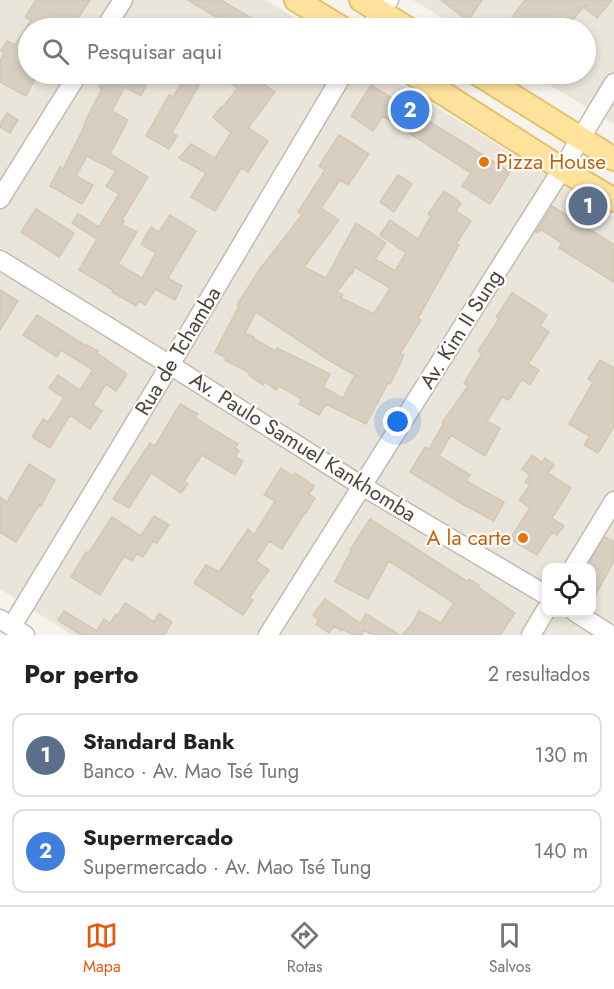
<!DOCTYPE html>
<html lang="pt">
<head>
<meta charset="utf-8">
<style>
	body { margin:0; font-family:Jost,sans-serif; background:#f2f2f2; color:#222 }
	.controls { position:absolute; right:18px; bottom:18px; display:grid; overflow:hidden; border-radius:12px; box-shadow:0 3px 9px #0003 }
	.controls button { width:54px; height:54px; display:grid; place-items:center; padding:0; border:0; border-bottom:2px solid #e0e0e0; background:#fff; color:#222; font:30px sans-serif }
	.you { position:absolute; left:398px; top:422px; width:21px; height:21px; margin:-15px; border:4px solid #fff; border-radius:50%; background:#1a73e8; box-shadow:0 0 0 9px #1a73e833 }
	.badge { display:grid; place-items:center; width:39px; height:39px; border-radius:50%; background:#ea580c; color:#fff; font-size:20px; font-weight:700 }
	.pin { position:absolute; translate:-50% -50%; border:3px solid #fff; box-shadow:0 2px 6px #0006 }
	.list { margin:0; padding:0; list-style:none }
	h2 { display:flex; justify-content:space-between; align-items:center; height:78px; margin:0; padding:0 24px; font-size:26px }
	h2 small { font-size:20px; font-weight:400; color:#767676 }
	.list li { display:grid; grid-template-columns:39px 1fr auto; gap:18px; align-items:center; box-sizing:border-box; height:84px; margin:0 12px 12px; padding:0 12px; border:2px solid #e0e0e0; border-radius:12px }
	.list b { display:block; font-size:22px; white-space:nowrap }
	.list p { margin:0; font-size:20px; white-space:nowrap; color:#767676 }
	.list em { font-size:20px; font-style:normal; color:#767676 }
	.icon { flex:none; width:33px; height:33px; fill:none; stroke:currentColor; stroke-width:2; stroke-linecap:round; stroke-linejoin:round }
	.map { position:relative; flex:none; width:614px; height:635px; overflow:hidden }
	.search { position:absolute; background:#fff; box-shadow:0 3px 9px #0003; left:18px; right:18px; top:18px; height:66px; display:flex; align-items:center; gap:15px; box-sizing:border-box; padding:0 21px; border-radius:33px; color:#767676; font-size:22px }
	.sheet { height:270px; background:#fff }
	nav { display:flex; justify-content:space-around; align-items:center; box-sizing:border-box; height:84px; border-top:2px solid #e0e0e0; background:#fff; font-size:16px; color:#767676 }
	nav a { display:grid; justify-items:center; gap:3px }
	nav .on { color:#ea580c }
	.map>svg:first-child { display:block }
	.residential { fill:#eae5da; fill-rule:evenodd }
	.building { fill:#d8cfc1; stroke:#d3c7b4; stroke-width:1.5; fill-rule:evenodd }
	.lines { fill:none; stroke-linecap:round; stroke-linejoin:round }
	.minor-casing { stroke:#c2bbae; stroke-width:21 }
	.major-casing { stroke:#e6c16a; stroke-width:26 }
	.minor { stroke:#fff; stroke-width:18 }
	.major { stroke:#ffe39c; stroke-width:22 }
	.food-dot { fill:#e8710a; stroke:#fff; stroke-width:2 }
	.labels { text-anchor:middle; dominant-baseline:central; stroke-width:4.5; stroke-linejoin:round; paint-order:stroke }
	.food-label { font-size:21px; fill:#c56008; stroke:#fff; text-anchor:start }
	.street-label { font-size:21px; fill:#4b4439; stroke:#fff }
</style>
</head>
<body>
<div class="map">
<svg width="614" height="635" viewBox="0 0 614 635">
	<rect width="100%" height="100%" fill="#f6f3ec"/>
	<path class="residential" d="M0,0H266L311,28H28V74H383L614,217V635H72L0,589ZM546,568H592V612H546Z
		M413,0H614V124L532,74H586V28H459Z"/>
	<path class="building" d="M36,0H90L72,28H28V74L37,75L26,96L0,82V61L4,53L1,51L7,41L15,45L31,20L25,17Z
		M188,0H221L253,19L248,28H222L226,23Z
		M441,0H482L468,21Z
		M525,0H612L597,18L585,8V5L566,28H528L512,17Z
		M106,74H138L149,79L141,96L125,87L112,111L128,120L110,154L148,177L122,220L124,221L122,225L137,232L118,264L142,278L156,253L141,244L151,227L159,232L170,215L196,231L168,278L182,286L175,300L155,289L145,305L138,301L136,306L112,292L113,290L79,270L97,239L72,223L78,214L99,227L119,194L106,186L116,171L87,156L76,176L93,185L82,204L50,186L60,167L63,169L85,125L84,124L102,89L99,87Z
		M215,74H250L275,92L248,128L268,141L248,172L241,168L215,211L191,197L206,173L179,158L191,144L215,158L231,133L213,117L221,107L222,108L238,88Z
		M187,75L200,83L172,133L177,136L169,149L146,136L169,95L173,97Z
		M371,85L510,172L490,204L462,186L471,173L383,116L373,131L351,116Z
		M7,113L18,120L10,133L0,127V124Z
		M339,135L369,154L348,185L340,180L321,208L339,220L304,267L326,278L356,223L386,243L375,259L395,271L406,253L380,235L390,220L418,239L431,216L428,214L444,191L461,203L456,211L471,221L456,244L459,245L418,318L421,320L400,354L404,355L390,384L388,383L366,424L326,404L319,415L299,404L302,399L279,386L276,390L265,382L263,385L249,375L250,373L225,360L227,358L215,352L239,306L237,305L260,269L302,215L298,212L325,170L319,166ZM355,267L390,288L374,314L341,298L343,295L337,292L351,273L352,274ZM256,312L330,361L355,375L343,398L323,387L330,374L277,348L275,351L253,338L254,337L245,333Z
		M398,175L412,184L394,212L380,202Z
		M552,206L614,245V282L559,248L562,243L540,229L538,233L536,232Z
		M36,209L74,233L59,257L21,232Z
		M0,290L18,301L0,330Z
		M512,293L547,315L540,326L549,332L528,364L539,370L530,385L522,379L509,400L502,397L487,421L500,428L485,456L451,435L439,456L470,475L466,481L504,502L494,521L466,506L410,472L425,447L429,449L443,424L442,423L468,386L464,383L482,354L478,351L499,319L496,317Z
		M37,315L86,346V345L98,351L97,353L127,374L116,391L106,384L93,405L102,411L90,429L70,415L50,448L32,437L43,419L48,422L64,398L49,388L58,375L80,390L93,370L61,350L57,357L23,335Z
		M600,360L614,368V426L598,453L584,445L590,436L569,424L593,382L588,379Z
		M180,404L198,414L195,418L238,444L235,448L239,451L235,457L243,461L235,475L202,455L184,481L188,484L181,493L151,473L129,508L113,499L150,443L155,446Z
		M532,455L542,462L545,458L554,465L548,473L571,488L552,518L564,526L557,535L552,532L537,555L510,539L530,508L519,500L530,485L525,482L530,475L522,469Z
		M29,464L55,480L41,506L39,505L16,542L0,532V497L7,502Z
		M281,468L293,476L295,473L314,486L309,494L315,498L306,513L305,512L282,549L269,541L256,561L269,570L249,598L253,600L243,615L194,583L206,565L219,572L248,529L254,535L275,501L264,495Z
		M154,516L169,525L157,543L153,541L143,557L137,554L132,561L124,556L100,595L71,577L86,552L88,554L112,517L141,536Z
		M370,519L468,582L469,579L479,585L478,587L515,613L500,635H402L411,625L419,611L441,623L454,603L389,561L368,599L335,582L351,551L350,550Z
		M605,537L614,541V561L591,603V567H586Z
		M325,599L360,623L366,614L400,635H373L364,630L361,635H353L343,629L342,631L334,626L329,633L316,624L319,620L313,615Z
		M125,603L154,622L159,613L172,622L164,635H81L58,620L64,611L97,631L104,619L110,623L116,614L118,615Z"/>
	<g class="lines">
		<g class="minor-casing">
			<path id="minor" d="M105,28L123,0
				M370,28L389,0
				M0,199L78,74
				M0,260L170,365L362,486L546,595
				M573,568L614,501
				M575,612L611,635
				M0,619L25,635
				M12,626L170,365L343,74
				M268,635L562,169L614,83
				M531,635L546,610"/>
		</g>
		<g class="major-casing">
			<path id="major" d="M296,0L342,28
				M361,0L407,28
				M413,74L562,169L614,200
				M478,74L614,159"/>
		</g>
		<use href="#minor" class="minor"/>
		<use href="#major" class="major"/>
	</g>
	<g class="food-dot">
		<circle cx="484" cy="162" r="6"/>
		<circle cx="523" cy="538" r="6"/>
	</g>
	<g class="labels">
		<g class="food-label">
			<text x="496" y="162">Pizza House</text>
			<text x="511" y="538" text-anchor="end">A la carte</text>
		</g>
		<g class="street-label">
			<text transform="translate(461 329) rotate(-58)">Av. Kim II Sung</text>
			<text transform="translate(178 351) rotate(-59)">Rua de Tchamba</text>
			<text transform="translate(303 447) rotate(32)">Av. Paulo Samuel Kankhomba</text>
		</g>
	</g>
</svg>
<div class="controls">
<button><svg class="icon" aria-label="locate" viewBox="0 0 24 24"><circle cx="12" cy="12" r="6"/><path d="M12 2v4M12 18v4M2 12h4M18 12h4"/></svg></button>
</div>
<div class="you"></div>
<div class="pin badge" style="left:588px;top:206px;background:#5c6f8a">1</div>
<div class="pin badge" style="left:410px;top:110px;background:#3f7fe0">2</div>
<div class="search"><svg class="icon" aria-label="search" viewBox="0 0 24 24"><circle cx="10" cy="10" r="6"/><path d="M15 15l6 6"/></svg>Pesquisar aqui</div>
</div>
<section class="sheet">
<h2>Por perto<small>2 resultados</small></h2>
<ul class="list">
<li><span class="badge" style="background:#5c6f8a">1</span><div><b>Standard Bank</b><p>Banco · Av. Mao Tsé Tung</p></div><em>130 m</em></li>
<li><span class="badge" style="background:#3f7fe0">2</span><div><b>Supermercado</b><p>Supermercado · Av. Mao Tsé Tung</p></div><em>140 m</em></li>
</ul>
</section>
<nav>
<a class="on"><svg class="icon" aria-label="map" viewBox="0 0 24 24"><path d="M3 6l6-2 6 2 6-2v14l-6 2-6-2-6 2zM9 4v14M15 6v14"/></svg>Mapa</a>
<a><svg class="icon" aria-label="directions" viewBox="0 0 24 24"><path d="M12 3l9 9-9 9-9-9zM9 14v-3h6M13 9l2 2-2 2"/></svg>Rotas</a>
<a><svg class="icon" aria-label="saved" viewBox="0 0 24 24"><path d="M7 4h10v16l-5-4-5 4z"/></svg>Salvos</a>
</nav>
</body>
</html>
